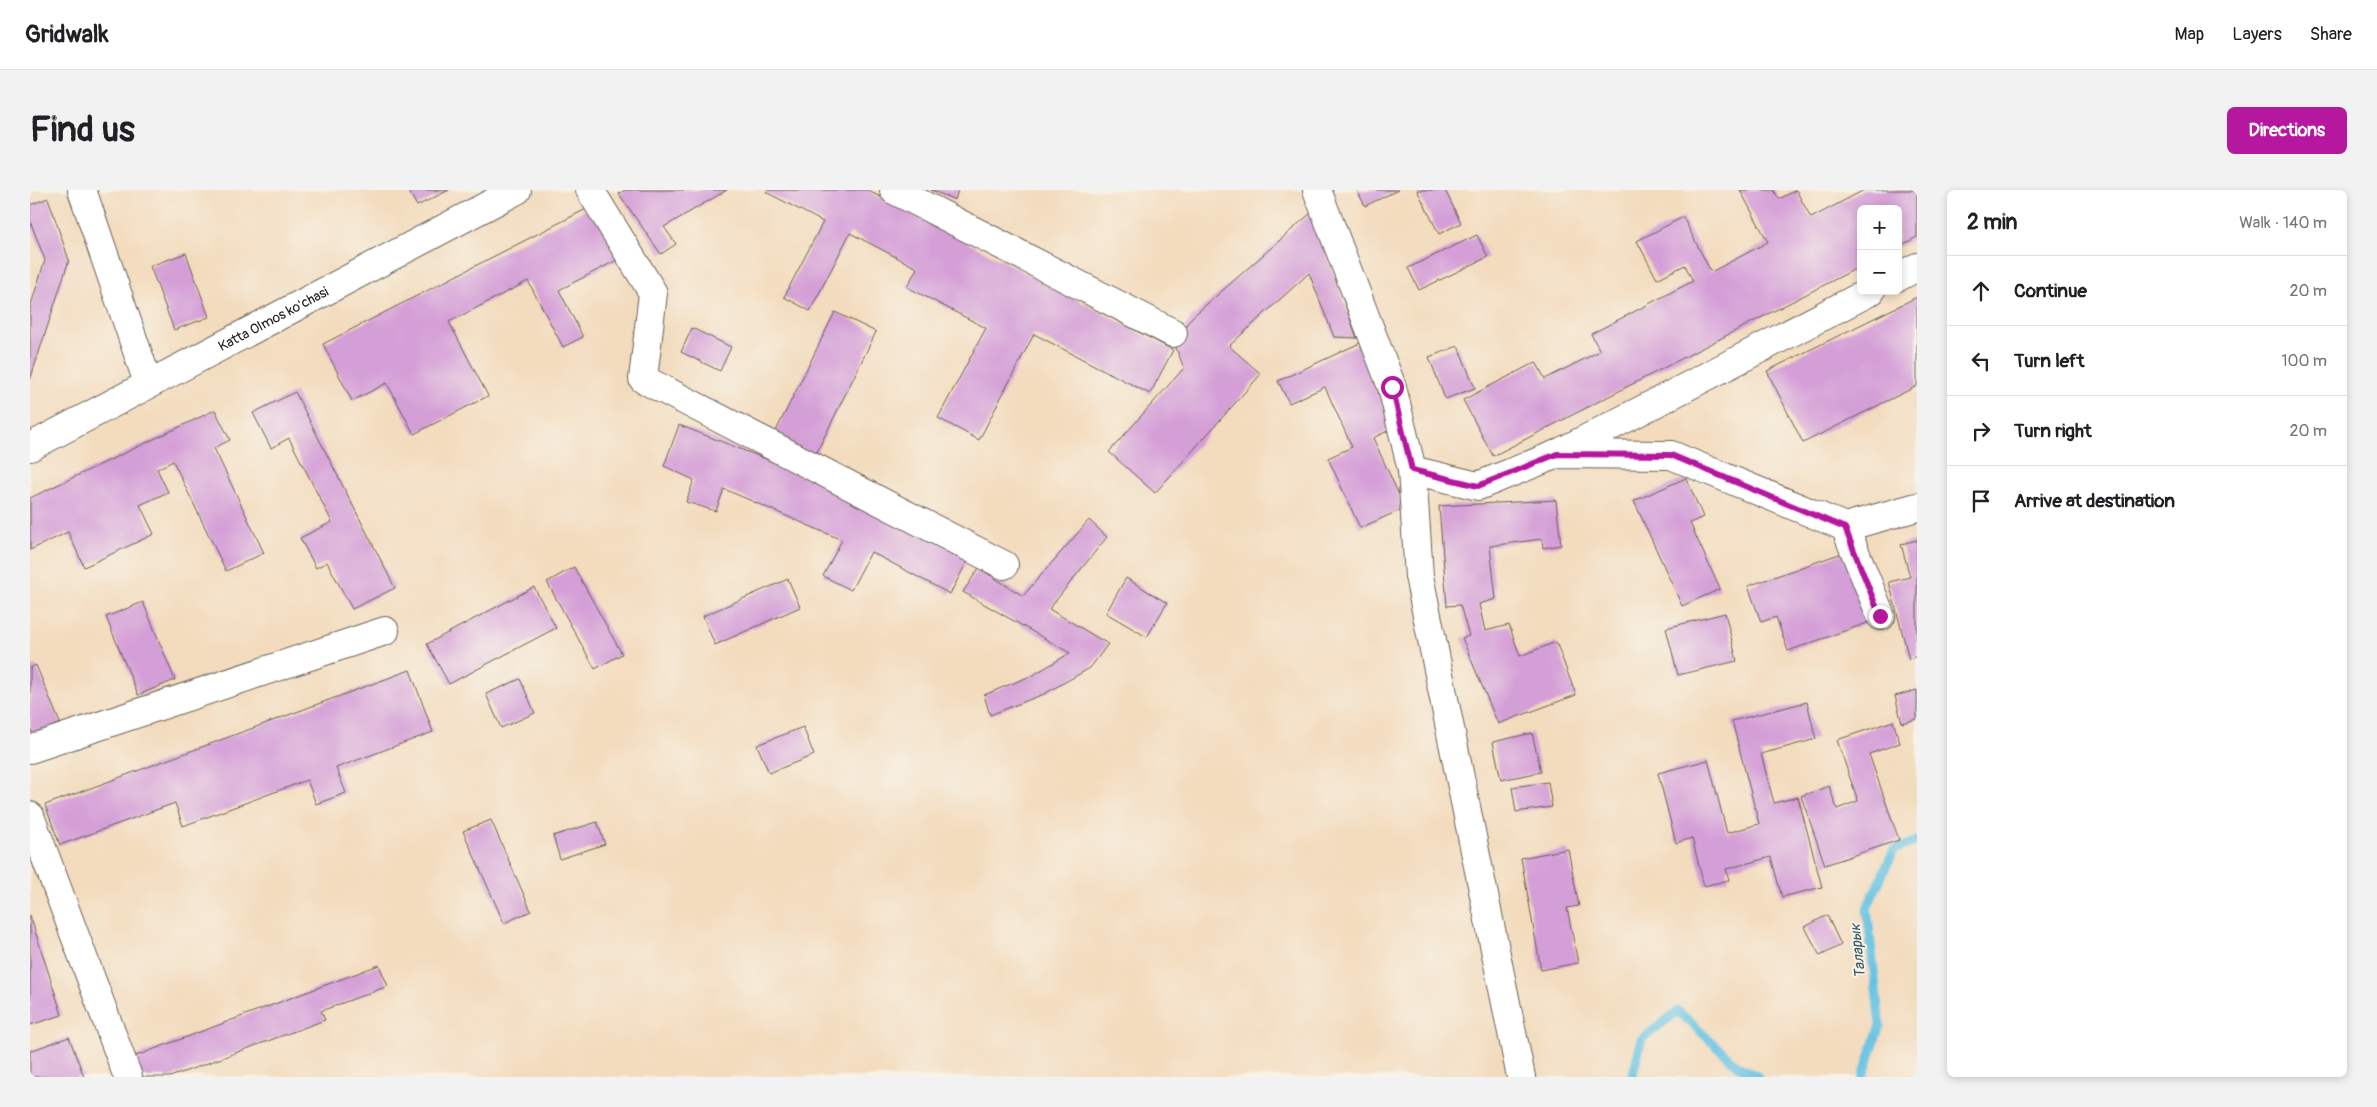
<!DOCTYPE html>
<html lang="en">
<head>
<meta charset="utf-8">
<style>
	body { margin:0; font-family:Pangolin,sans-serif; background:#f2f2f2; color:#202124 }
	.controls { position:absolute; right:15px; top:15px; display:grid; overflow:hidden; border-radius:8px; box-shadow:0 2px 8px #0003 }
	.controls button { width:45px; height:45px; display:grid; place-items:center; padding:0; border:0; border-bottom:1px solid #e0e0e0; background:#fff; color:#202124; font:25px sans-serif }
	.stop { position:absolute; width:15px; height:15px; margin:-11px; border:4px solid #b5179e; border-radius:50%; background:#fff }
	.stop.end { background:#b5179e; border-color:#fff; box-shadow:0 1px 5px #0008 }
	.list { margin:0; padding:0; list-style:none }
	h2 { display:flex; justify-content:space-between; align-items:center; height:65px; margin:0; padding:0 20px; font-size:21px }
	h2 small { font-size:16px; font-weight:400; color:#757577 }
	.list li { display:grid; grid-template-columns:32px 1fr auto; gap:15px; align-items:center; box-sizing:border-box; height:70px; padding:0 20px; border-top:1px solid #e0e0e0 }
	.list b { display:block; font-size:19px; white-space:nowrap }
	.list em { font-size:16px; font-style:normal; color:#757577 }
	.icon { flex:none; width:28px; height:28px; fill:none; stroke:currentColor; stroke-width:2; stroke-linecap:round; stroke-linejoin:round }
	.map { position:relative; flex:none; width:1887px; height:887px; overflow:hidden; border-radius:8px }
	header { display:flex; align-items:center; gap:30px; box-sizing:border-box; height:70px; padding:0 25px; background:#fff; border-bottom:1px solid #e0e0e0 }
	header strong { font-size:24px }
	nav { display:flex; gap:28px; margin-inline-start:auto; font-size:18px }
	.intro { display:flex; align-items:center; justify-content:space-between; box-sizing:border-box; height:120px; padding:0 30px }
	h1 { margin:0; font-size:35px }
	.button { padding:12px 22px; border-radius:8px; background:#b5179e; color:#fff; font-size:18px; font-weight:700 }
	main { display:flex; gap:30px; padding:0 30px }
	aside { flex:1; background:#fff; border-radius:8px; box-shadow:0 2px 8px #0003 }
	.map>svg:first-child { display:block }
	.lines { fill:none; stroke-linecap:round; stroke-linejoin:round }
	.stream { stroke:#65c2e3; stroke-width:9 }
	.building { fill:#d49ed7 }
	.minor-casing { stroke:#675f54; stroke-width:30 }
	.minor { stroke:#fff; stroke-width:28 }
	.route { stroke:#b5179e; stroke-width:6 }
	.labels { text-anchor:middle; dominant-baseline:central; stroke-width:4; stroke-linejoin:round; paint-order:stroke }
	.street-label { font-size:14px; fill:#1c1c1c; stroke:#f7f3e8 }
	.water-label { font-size:15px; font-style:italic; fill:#365662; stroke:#f7f3e8 }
</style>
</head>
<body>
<header>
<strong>Gridwalk</strong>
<nav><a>Map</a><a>Layers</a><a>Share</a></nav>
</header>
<div class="intro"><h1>Find us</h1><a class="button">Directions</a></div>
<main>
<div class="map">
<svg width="1887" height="887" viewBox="0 0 1887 887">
	<rect width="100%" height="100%" fill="#f7f3e8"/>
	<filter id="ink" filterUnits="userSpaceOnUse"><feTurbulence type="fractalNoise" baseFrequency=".02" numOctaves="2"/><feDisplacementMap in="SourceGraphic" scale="10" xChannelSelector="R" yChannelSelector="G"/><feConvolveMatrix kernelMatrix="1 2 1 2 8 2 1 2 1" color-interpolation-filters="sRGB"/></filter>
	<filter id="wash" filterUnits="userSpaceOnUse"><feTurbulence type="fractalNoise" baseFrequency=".0096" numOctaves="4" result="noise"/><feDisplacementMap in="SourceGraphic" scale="20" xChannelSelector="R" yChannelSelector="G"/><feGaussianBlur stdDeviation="1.12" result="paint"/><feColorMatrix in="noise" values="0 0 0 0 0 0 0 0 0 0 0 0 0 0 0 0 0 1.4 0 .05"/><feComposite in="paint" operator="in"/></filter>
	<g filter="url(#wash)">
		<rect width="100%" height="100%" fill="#f3dbbd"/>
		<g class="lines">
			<path class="stream" d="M1602,887L1612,849L1648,821L1708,876L1728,887
				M1833,887L1850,835L1837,718L1864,660L1887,651"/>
		</g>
		<g id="blocks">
			<path class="building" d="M378,0H419L387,16Z
				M595,0H697L634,37L646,54L631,64L589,4Z
				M738,0H837L1143,160L1120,204L1004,144L949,250L908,228L956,138L877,97L887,78L820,43L780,121L754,107L793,32L736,2Z
				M901,0H928L925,10Z
				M1327,0H1368L1335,16Z
				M1387,0H1415L1431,33L1409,44Z
				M1710,0H1744L1749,9L1766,0L1781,28L1834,0H1887V47L1868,57V19H1831V76L1463,266L1433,210L1506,172L1515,189L1570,161L1561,144L1663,91L1655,75L1627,89L1607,51L1653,27L1681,82L1738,52Z
				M18,8L39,70L0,190V118L15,70L0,31V15Z
				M566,14L593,67L529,100L553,147L533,157L498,91L419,132L458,206L384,244L357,193L322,211L293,154Z
				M1282,22L1327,148L1304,147L1279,83L1199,156L1231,184L1125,303L1079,262L1154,178L1144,153L1161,128Z
				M1447,45L1458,67L1389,100L1378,78Z
				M156,63L179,127L144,140L120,76Z
				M1887,107V196L1773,253L1737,181Z
				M805,122L846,142L785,266L744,245Z
				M662,138L701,157L690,181L651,162Z
				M1330,153L1368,236L1343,248L1375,318L1330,338L1298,268L1322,257L1295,197L1259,213L1248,191Z
				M1428,156L1445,198L1415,209L1399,167Z
				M265,202L365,398L322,419L297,372L286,378L270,348L302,332L259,248L241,258L223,223Z
				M185,220L200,250L184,258L234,363L196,381L143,271L127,279L138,302L110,315L124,344L54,377L38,342L0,360V308Z
				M649,235L787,289L940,366L920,404L841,362L821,400L793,386L812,350L694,299L686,321L656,312L664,290L634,276Z
				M1656,288L1673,327L1660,333L1690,399L1652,416L1604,311Z
				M1526,310L1531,355L1513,358L1512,349L1460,356L1466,409L1449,414L1455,441L1479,435L1490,466L1526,452L1546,505L1468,534L1432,448L1439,446L1430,415L1417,416L1409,316Z
				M1059,330L1077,347L1019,419L1078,454L1060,478L1014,504L960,525L954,505L1003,485L1040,463L933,402L949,378L993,406Z
				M1887,350V466L1879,469L1859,392L1880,387L1871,354Z
				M1815,362L1840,432L1758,461L1746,427L1731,432L1718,396Z
				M544,377L592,464L565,479L517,392Z
				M1096,388L1137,413L1117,447L1076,423Z
				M758,389L770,417L685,455L673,426Z
				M504,397L526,438L419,494L397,454Z
				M113,412L145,490L108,505L76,427Z
				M1695,423L1707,471L1648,485L1636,438Z
				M6,475L30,533L3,544L0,538V478Z
				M380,480L403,542L306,578L316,603L286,614L277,590L153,636L145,613L30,655L15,615Z
				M490,489L505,523L471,538L456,504Z
				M1887,500V529L1872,533L1865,506Z
				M1777,512L1786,549L1731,564L1744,613L1768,607L1792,697L1752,707L1741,667L1696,679L1699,690L1674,696L1662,648L1646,653L1628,583L1678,570L1697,643L1729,634L1702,531Z
				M1863,531L1870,553L1839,564L1869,650L1795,675L1771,606L1799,596L1807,619L1828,611L1807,550Z
				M773,537L784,565L739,583L727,555Z
				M1502,543L1511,582L1471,590L1463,552Z
				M1518,592L1522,617L1486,622L1482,597Z
				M461,630L501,721L474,733L433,641Z
				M567,632L575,654L530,669L523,646Z
				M1538,659L1549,716L1537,718L1548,773L1511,780L1491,668Z
				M0,725L32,825L0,835Z
				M1797,725L1811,755L1790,766L1775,737Z
				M349,775L358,796L291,821L295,830L140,887H111L103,867Z
				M39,847L54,887H0V861Z"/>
		</g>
	</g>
	<g filter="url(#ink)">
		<use href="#blocks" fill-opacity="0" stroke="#675f54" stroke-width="1"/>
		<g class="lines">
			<g class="minor-casing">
				<g id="minor">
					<path d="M52,0L118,193"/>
					<path d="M560,0L623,103L613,189L974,375"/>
					<path d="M864,0L1143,143"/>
					<path d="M1287,0L1362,197L1382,280L1448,296L1527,264L1641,265L1815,337L1887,317"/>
					<path d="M1868,87L1887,77"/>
					<path id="s1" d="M0,257L487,0"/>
					<path d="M1531,262L1841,101"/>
					<path d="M1382,280L1389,386L1491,887"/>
					<path d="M1815,337L1851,426"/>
					<path d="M0,559L355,441"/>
					<path d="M0,626L98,887"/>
				</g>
			</g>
			<use href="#minor" class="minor"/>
		</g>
	</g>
	<g class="lines" filter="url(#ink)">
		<path class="route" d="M1362,197L1382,280L1448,296L1527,264L1641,265L1815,338L1850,426"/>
	</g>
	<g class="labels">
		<g class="street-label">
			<text stroke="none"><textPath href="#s1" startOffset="275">Katta Olmos ko'chasi</textPath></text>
		</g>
		<g class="water-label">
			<text transform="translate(1828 761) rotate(-96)">Таларык</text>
		</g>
	</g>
</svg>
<div class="controls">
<button>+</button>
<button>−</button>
</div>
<div class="stop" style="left:1362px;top:197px"></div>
<div class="stop end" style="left:1850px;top:426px"></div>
</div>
<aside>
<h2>2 min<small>Walk · 140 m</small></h2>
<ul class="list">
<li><svg class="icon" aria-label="ahead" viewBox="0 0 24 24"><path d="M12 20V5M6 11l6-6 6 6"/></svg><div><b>Continue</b></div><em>20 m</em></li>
<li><svg class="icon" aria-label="left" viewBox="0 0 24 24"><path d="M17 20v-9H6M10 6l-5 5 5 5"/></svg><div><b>Turn left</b></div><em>100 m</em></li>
<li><svg class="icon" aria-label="right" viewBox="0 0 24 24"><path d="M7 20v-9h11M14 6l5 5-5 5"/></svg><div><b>Turn right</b></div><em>20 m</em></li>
<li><svg class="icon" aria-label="arrive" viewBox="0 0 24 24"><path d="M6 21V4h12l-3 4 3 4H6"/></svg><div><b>Arrive at destination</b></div></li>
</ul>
</aside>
</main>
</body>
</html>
